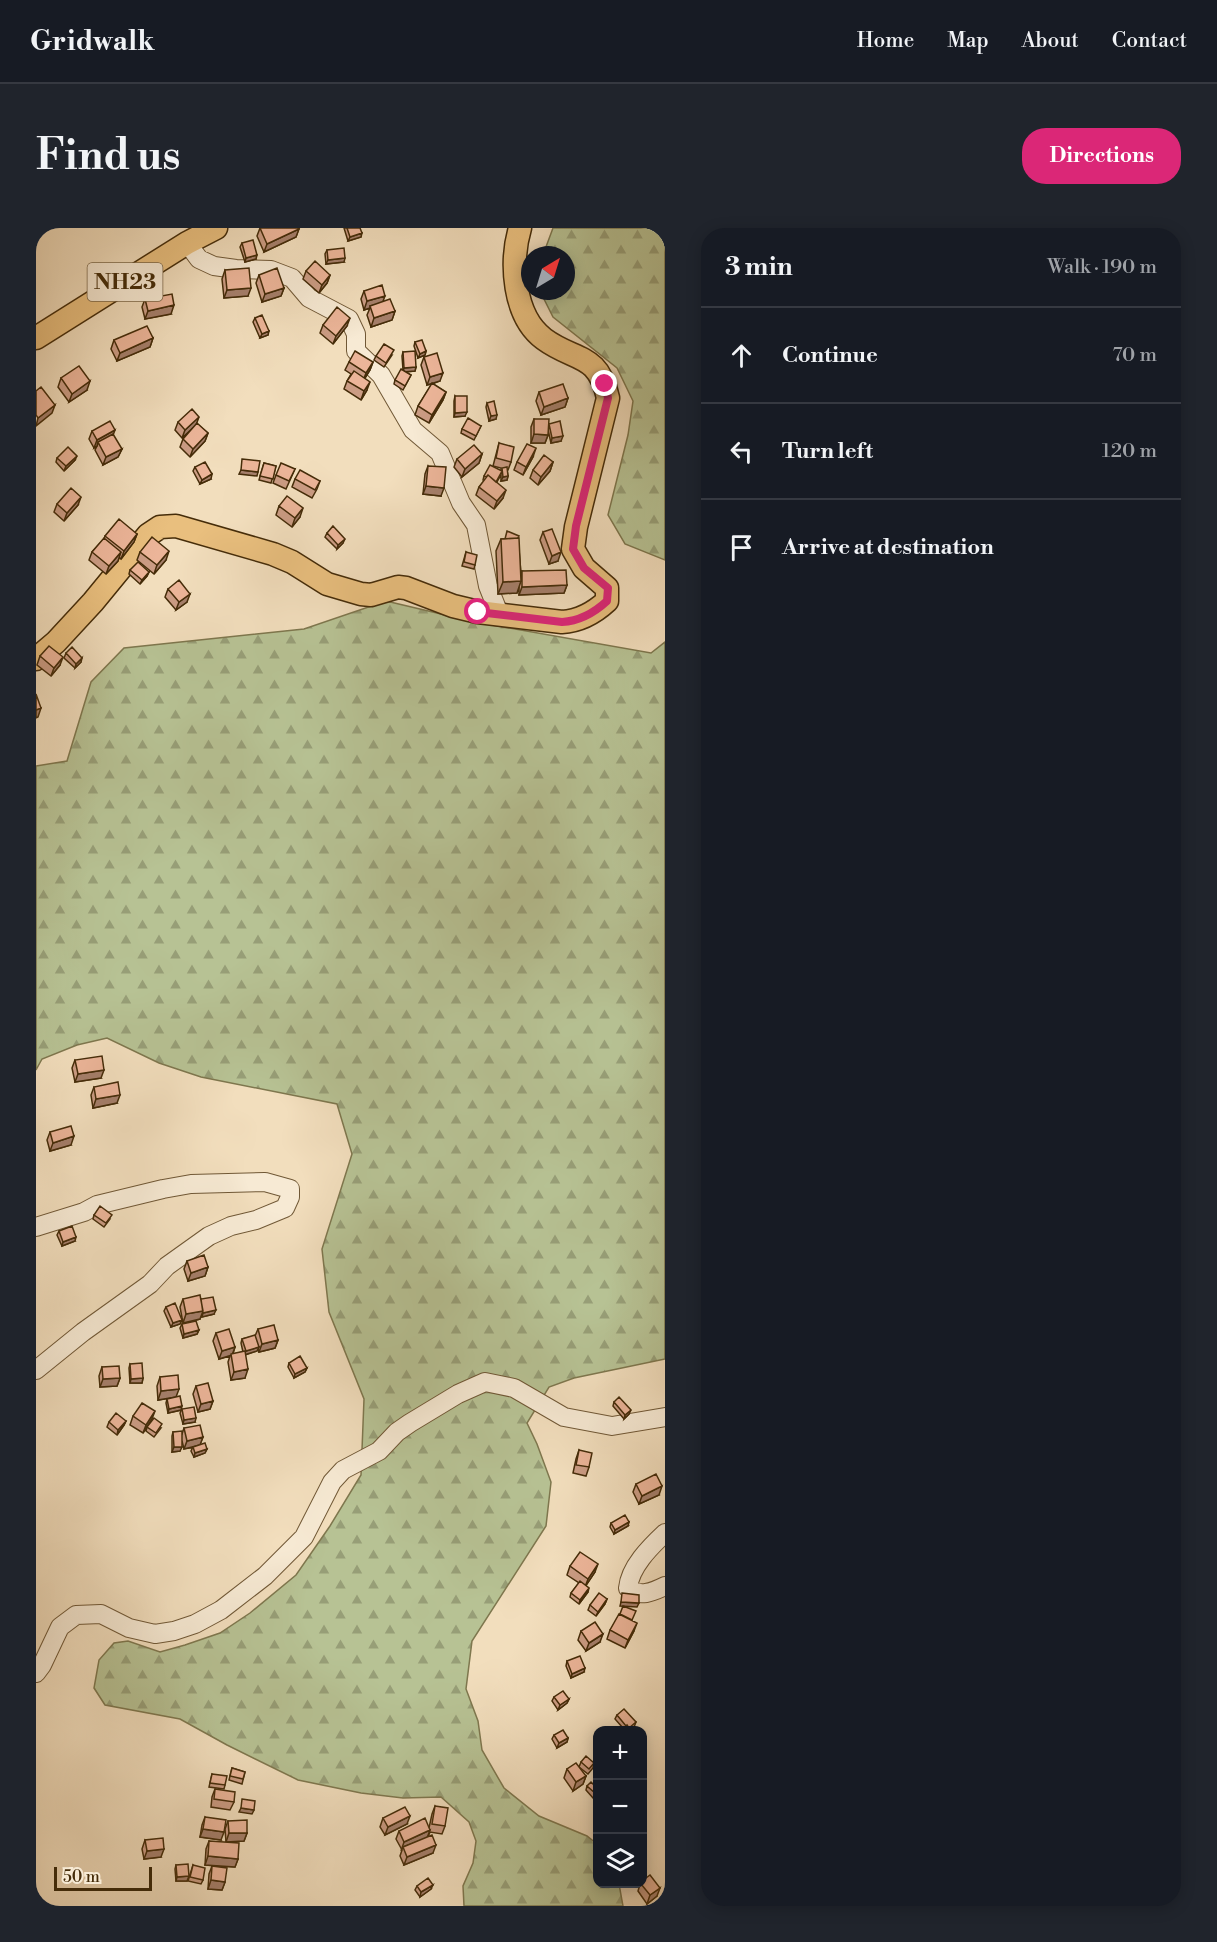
<!DOCTYPE html>
<html lang="en">
<head>
<meta charset="utf-8">
<style>
	body { margin:0; font-family:"Libre Bodoni",serif; background:#20242c; color:#f1f3f6 }
	.controls { position:absolute; right:18px; bottom:18px; display:grid; overflow:hidden; border-radius:12px; box-shadow:0 3px 15px #0003 }
	.controls button { width:54px; height:54px; display:grid; place-items:center; padding:0; border:0; border-bottom:2px solid #363941; background:#171b24; color:#f1f3f6; font:30px sans-serif }
	.compass { position:absolute; left:485px; top:18px; width:54px; height:54px; border-radius:50%; background:#171b24; box-shadow:0 3px 15px #0003; rotate:38deg }
	.scale { position:absolute; left:18px; bottom:15px; width:98px; box-sizing:border-box; padding-left:6px; border:3px solid #452c09; border-top:0; font-size:16px; line-height:21px; white-space:nowrap; color:#452c09; -webkit-text-stroke:4px #f7ead4; paint-order:stroke }
	.stop { position:absolute; width:18px; height:18px; margin:-14px; border:4px solid #db2777; border-radius:50%; background:#fff }
	.stop.end { background:#db2777; border-color:#fff; box-shadow:0 2px 6px #0008 }
	.list { margin:0; padding:0; list-style:none }
	h2 { display:flex; justify-content:space-between; align-items:center; height:78px; margin:0; padding:0 24px; font-size:26px }
	h2 small { font-size:20px; font-weight:400; color:#9ea1a6 }
	.list li { display:grid; grid-template-columns:39px 1fr auto; gap:18px; align-items:center; box-sizing:border-box; height:96px; padding:0 24px; border-top:2px solid #363941 }
	.list b { display:block; font-size:22px; white-space:nowrap }
	.list em { font-size:20px; font-style:normal; color:#9ea1a6 }
	.icon { flex:none; width:33px; height:33px; fill:none; stroke:currentColor; stroke-width:2; stroke-linecap:round; stroke-linejoin:round }
	.map { position:relative; flex:none; width:629px; height:1678px; overflow:hidden; border-radius:24px }
	header { display:flex; align-items:center; gap:36px; box-sizing:border-box; height:84px; padding:0 30px; background:#171b24; border-bottom:2px solid #363941 }
	header strong { font-size:28px }
	nav { display:flex; gap:33px; margin-inline-start:auto; font-size:21px }
	.intro { display:flex; align-items:center; justify-content:space-between; box-sizing:border-box; height:144px; padding:0 36px }
	h1 { margin:0; font-size:42px }
	.button { padding:15px 27px; border-radius:24px; background:#db2777; color:#fff; font-size:21px; font-weight:700 }
	main { display:flex; gap:36px; padding:0 36px }
	aside { flex:1; background:#171b24; border-radius:24px; box-shadow:0 3px 15px #0003 }
	.map>svg:first-child { display:block }
	.forest { fill:url(#forest-firs); stroke:#7e774e; stroke-width:1.5 }
	.lines { fill:none; stroke-linecap:round; stroke-linejoin:round }
	.minor-casing { stroke:#705836; stroke-width:20 }
	.major-casing { stroke:#452c09; stroke-width:25 }
	.minor { stroke:#f7ead4; stroke-width:18 }
	.major { stroke:#e9bf7e; stroke-width:22 }
	.wall { fill:#cb9c84; stroke:#452c09; stroke-width:1.5 }
	.shaded-wall { fill:#a57f6b; stroke:#452c09; stroke-width:1.5 }
	.building { fill:#ecb599; stroke:#452c09; stroke-width:1.5 }
	.route { stroke:#db2777; stroke-width:8 }
	.labels { text-anchor:middle; dominant-baseline:central; stroke-width:5; stroke-linejoin:round; paint-order:stroke }
	.shield { fill:#f7ead4; stroke:#7a6546; stroke-width:1.5 }
	.shield-label { font-size:22px; font-weight:bold; fill:#452c09 }
</style>
</head>
<body>
<header>
<strong>Gridwalk</strong>
<nav><a>Home</a><a>Map</a><a>About</a><a>Contact</a></nav>
</header>
<div class="intro"><h1>Find us</h1><a class="button">Directions</a></div>
<main>
<div class="map">
<svg width="629" height="1678" viewBox="0 0 629 1678">
	<defs>
		<pattern id="forest-firs" width="22" height="20" patternUnits="userSpaceOnUse" patternTransform="scale(1.5)"><rect width="22" height="20" fill="#b7c294"/><path d="M5 1l3.5 6h-7zM16 11l3.5 6h-7z" fill="#979e77"/></pattern>
	</defs>
	<rect width="100%" height="100%" fill="#f2debd"/>
	<filter id="stains"><feTurbulence type="fractalNoise" baseFrequency=".00333" numOctaves="4"/><feColorMatrix values="0 0 0 0 .2 0 0 0 0 .09 0 0 0 0 .02 0 0 0 .5 -.17"/></filter>
	<radialGradient id="worn" r=".72"><stop offset=".6" stop-color="#630" stop-opacity="0"/><stop offset="1" stop-color="#630" stop-opacity=".3"/></radialGradient>
	<path class="forest" d="M517,0H629V332L589,316L572,287L592,207L597,173L581,140L517,89L504,63H530V27H507Z
		M350,373L439,394L615,425L629,414V1131L538,1150L513,1159L491,1195L501,1216L515,1254L510,1298L436,1413L430,1461L442,1493L446,1522L468,1560L503,1588L551,1608L561,1616L562,1656H583L587,1678H428L427,1658L437,1635L440,1613L433,1594L405,1569L367,1570L325,1565L262,1552L191,1517L144,1491L69,1477L58,1460L63,1432L78,1415L92,1413L124,1424L149,1417L184,1405L214,1385L260,1347L294,1298L325,1247L328,1171L293,1084L286,1021L316,926L301,876L165,849L123,835L71,810L41,817L6,831L0,842V538L31,533L55,454L88,420L268,401Z"/>
	<g class="lines">
		<g class="minor-casing">
			<path id="minor" d="M151,15L163,31L178,38L200,41L235,42L256,50L273,70L313,91L320,106V123L345,147L377,202L404,225L425,275L440,297L452,358L464,388
				M0,999L48,984L61,977L127,961L155,956L229,954L254,961V969L249,980L220,992L195,998L173,1008L131,1038L114,1056L47,1104L0,1142
				M629,1305C614,1319 594,1339 592,1360C603,1370 617,1364 629,1358
				M0,1445L6,1437L24,1399L40,1387L65,1386L93,1400L119,1406L138,1403L159,1396L185,1382L229,1348L268,1309L296,1254L307,1242L343,1223L361,1204L374,1195L422,1166L449,1154L478,1160L528,1189L576,1198L629,1189"/>
		</g>
		<g class="major-casing">
			<path id="major" d="M0,110L151,15L180,0
				M0,431L20,414L57,374L112,307L124,299L140,298L237,326L256,334L291,356L325,366L335,367L362,359L370,360L417,378L442,384L526,394C544,393 558,385 571,373V360L548,340L537,321L540,299L572,170C562,124 539,134 508,111C477,88 474,34 484,0"/>
		</g>
		<use href="#minor" class="minor"/>
		<use href="#major" class="major"/>
	</g>
	<path class="wall" d="M224,0H263L260,9L228,24L221,8Z
		M308,0H324L325,9L312,13Z
		M206,15L220,31L209,34L204,19Z
		M291,22L308,34L290,36L289,26Z
		M189,42L212,68L188,70L186,51Z
		M270,43L294,47L291,55L283,65L267,51Z
		M223,47L248,60L245,68L226,74L220,55Z
		M328,63L347,74L359,83L356,92L335,99L331,87L334,80L328,82L325,71Z
		M109,71L135,86L109,91L106,79Z
		M219,90L232,107L224,110L217,94Z
		M287,97L311,98L297,116L284,105Z
		M117,110L114,119L81,133L75,121L78,112Z
		M379,114L390,123L389,127L382,130L378,118Z
		M367,124L380,139L379,143L369,144L375,147L367,162L358,156L359,152L367,142L366,128Z
		M356,127L348,139L338,132L340,128Z
		M388,129L404,153L396,156L410,164L407,172L393,195L379,187L382,178L396,156L391,157L385,137Z
		M313,134H337L334,142L329,150L331,162L325,172L308,161L311,153L315,146L309,142Z
		M25,150L51,162L33,174L22,159Z
		M503,164L532,170L529,179L505,187L500,173Z
		M419,168L429,188L418,189V173Z
		M451,175L460,191L453,193L450,179Z
		M498,191L512,198L513,196L525,213L515,215L512,202V207L509,215H495V199Z
		M142,194L161,196L172,205L169,213L154,229L144,219L147,211L154,203L146,210L139,202Z
		M445,198L438,212L425,205L426,201Z
		M56,203L86,221L82,229L67,237L59,222L61,218L58,220L53,211Z
		M463,215L475,234L472,242H471L472,248L471,252L465,253V247L461,254L467,270L458,281L440,267L443,259L448,253L447,252L448,248L465,243V240L457,238Z
		M446,226L443,235L426,249L418,239L421,231Z
		M497,229L487,247L478,242L481,234Z
		M21,230L39,232L28,243L20,234Z
		M517,234L514,243L502,257L494,250L497,242Z
		M228,235L240,238L235,255L223,252Z
		M392,238L405,268L387,266L389,246Z
		M159,239L175,251L164,256L157,243Z
		M259,241L250,261L237,255L240,247Z
		M259,251L284,253L281,261L276,270L256,259Z
		M21,276L42,277L28,293L18,284Z
		M243,278L264,289L256,299L240,287Z
		M507,304L522,333L513,336L504,312Z
		M291,305L307,315L301,321L289,309Z
		M101,306L98,314L85,331L83,329L82,333L70,346L53,332L56,324L68,311L69,308Z
		M482,310L485,345L486,343L531,357L528,365L483,367V359L481,365L462,366L460,323L465,311Z
		M104,324L130,332L118,346L101,332Z
		M430,324L439,337L438,341L426,338Z
		M94,342L113,344L111,348L104,356L93,346Z
		M132,361L151,374L140,382L129,369Z
		M30,425L45,434L39,440L28,430Z
		M4,428L24,437L15,448L1,437Z
		M39,832L65,850L39,854L36,840Z
		M58,859L81,875L57,880L55,867Z
		M14,904L35,917L14,923L11,912Z
		M58,987L74,991L68,999L57,991Z
		M23,1003L39,1013L26,1018L21,1007Z
		M151,1033L172,1039L169,1048L152,1053L148,1041Z
		M147,1071H165L178,1086L166,1089L165,1087L164,1091L147,1095L144,1079Z
		M130,1079L146,1092L144,1096L135,1099L128,1083Z
		M146,1096L163,1102L161,1106L147,1110L144,1100Z
		M222,1101L242,1112L239,1120L223,1124L222,1121L221,1123L209,1127V1150L195,1152L192,1134L194,1128L183,1131L177,1113L180,1105L199,1119L197,1126L207,1124L205,1115L206,1111L219,1108Z
		M253,1135L271,1140L269,1144L258,1150L252,1139Z
		M94,1136L107,1150L106,1155H94L93,1140Z
		M66,1139L84,1150L81,1158L64,1159L63,1148Z
		M124,1149L140,1169L122,1172L121,1158Z
		M160,1158L177,1173L174,1181L162,1184L157,1166Z
		M131,1171L145,1182L132,1185L130,1175Z
		M578,1174L593,1186L588,1191L577,1178Z
		M146,1181L159,1194L147,1196L144,1185Z
		M97,1188L116,1191L107,1205L94,1197Z
		M90,1193L88,1197L81,1207L71,1199L73,1194Z
		M111,1199L125,1200L118,1209L110,1203Z
		M148,1200L167,1209L164,1216L171,1221L169,1225L158,1229L155,1223L157,1219H159L148,1221L146,1213L144,1223L136,1224V1208L137,1204L146,1206Z
		M543,1222L553,1239L550,1248L537,1245L540,1231Z
		M600,1256L623,1267L603,1276L597,1264Z
		M575,1295L592,1298L578,1306L574,1299Z
		M534,1338L559,1344L550,1357L552,1364L543,1376L534,1369L535,1365L543,1355L531,1347Z
		M571,1371L569,1376L560,1388L552,1382L554,1377Z
		M596,1392L598,1403L589,1420L571,1411L574,1402Z
		M545,1403L564,1414L550,1423L542,1412Z
		M531,1433L548,1444L535,1450L530,1438Z
		M518,1469L533,1471L531,1475L522,1482L516,1473Z
		M581,1487L600,1494L598,1499L595,1502L587,1500L579,1491Z
		M518,1507L532,1510L531,1514L521,1520L516,1511Z
		M545,1534L558,1535L557,1540L552,1546L543,1539Z
		M196,1540L209,1544L206,1556L193,1552Z
		M531,1541L550,1548L547,1556L537,1563L528,1550Z
		M176,1546L189,1557L188,1561L173,1559Z
		M551,1558L561,1566L557,1570L550,1562Z
		M179,1561L198,1574L194,1582L175,1579L176,1569Z
		M399,1578L409,1598L406,1606L394,1604L392,1609L397,1625L368,1637L364,1628L366,1622L360,1611L363,1603L393,1600L396,1586Z
		M169,1589L185,1612L164,1609L166,1597Z
		M347,1590L371,1596L349,1607L344,1599Z
		M192,1593L211,1605L208,1613L190,1614L189,1601Z
		M109,1612L125,1629L108,1631L106,1621Z
		M173,1613L202,1631L199,1639L169,1637L170,1621Z
		M140,1637L153,1648L151,1653H140L139,1641Z
		M157,1637L167,1652L165,1656L152,1653Z
		M176,1638L189,1654L186,1662L172,1661L173,1646Z
		M604,1656H606L621,1668L611,1676L602,1663Z
		M381,1658L395,1661L384,1669L379,1662Z"/>
	<path class="shaded-wall" d="M263,1L260,9L228,24L231,16Z
		M326,5L325,9L312,13L314,9Z
		M221,27L220,31L209,34L210,30Z
		M309,30L308,34L290,36L292,32Z
		M294,47L291,55L283,65L286,57Z
		M215,60L212,68L188,70L191,62Z
		M248,60L245,68L226,74L229,66Z
		M349,68L346,76L334,78V80L328,82L331,73Z
		M138,77L135,86L109,91L112,83Z
		M359,83L356,92L335,99L338,90Z
		M314,90L311,98L297,116L300,108Z
		M233,103L232,107L224,110L226,106Z
		M117,110L114,119L81,133L84,125Z
		M390,123L389,127L382,130L384,126Z
		M337,134L334,142L327,153L330,145Z
		M380,139L379,143L367,144L368,140Z
		M407,145L404,153L391,157L394,149Z
		M54,153L51,162L33,174L36,166Z
		M334,154L331,162L325,172L328,163Z
		M410,164L407,172L393,195L396,187Z
		M532,170L529,179L505,187L508,179Z
		M19,177L16,185L0,198L2,190Z
		M431,184L429,188L418,189L419,185Z
		M461,187L460,191L453,193L455,188Z
		M163,189L160,197L146,210L149,202Z
		M79,202L76,210L62,214L61,218L58,220L61,212Z
		M172,205L169,213L154,229L157,221Z
		M498,206L512,207L509,215H495Z
		M527,208L525,213L515,215L516,210Z
		M500,220L497,229L487,247L490,239Z
		M86,221L82,229L67,237L70,229Z
		M446,226L443,235L426,249L429,241Z
		M41,228L39,232L28,243L30,238Z
		M517,234L514,243L502,257L505,249Z
		M205,242L222,244L221,248L203,246Z
		M176,246L175,251L164,256L166,252Z
		M472,248L471,252L465,253L467,249Z
		M390,258L408,260L405,268L387,266Z
		M470,262L467,270L458,281L461,273Z
		M45,269L42,277L28,293L31,285Z
		M267,280L264,289L256,299L259,290Z
		M101,306L98,314L85,331L88,323Z
		M309,311L307,315L301,321L302,317Z
		M133,323L130,332L118,346L121,337Z
		M85,324L82,333L70,346L73,338Z
		M525,324L522,333L513,336L516,328Z
		M113,344L111,348L104,356L106,352Z
		M485,353L481,365L462,366L467,354Z
		M531,357L528,365L483,367L486,359Z
		M154,366L151,374L140,382L143,374Z
		M27,429L24,437L15,448L18,440Z
		M46,430L45,434L39,440L40,436Z
		M5,480L2,489L0,490V482Z
		M68,842L65,850L39,854L42,846Z
		M84,867L81,875L57,880L60,871Z
		M38,908L35,917L14,923L17,915Z
		M40,1009L39,1013L26,1018L27,1014Z
		M172,1039L169,1048L152,1053L155,1045Z
		M180,1082L178,1086L166,1089L167,1085Z
		M167,1083L164,1091L147,1095L150,1086Z
		M146,1092L144,1096L135,1099L137,1095Z
		M163,1102L161,1106L147,1110L148,1106Z
		M242,1112L239,1120L223,1124L226,1116Z
		M199,1119L196,1127L183,1131L186,1123Z
		M223,1119L221,1123L208,1127L210,1123Z
		M271,1140L269,1144L258,1150L259,1146Z
		M212,1141L209,1150L195,1152L198,1144Z
		M84,1150L81,1158L64,1159L67,1151Z
		M107,1150L106,1155H94L95,1151Z
		M143,1161L140,1169L122,1172L125,1163Z
		M177,1173L174,1181L162,1184L165,1176Z
		M146,1178L145,1182L132,1185L133,1181Z
		M595,1182L593,1186L588,1191L589,1187Z
		M119,1183L116,1191L107,1205L110,1197Z
		M160,1190L159,1194L147,1196L148,1192Z
		M90,1193L88,1197L81,1207L82,1202Z
		M167,1209L164,1217L148,1221L151,1213Z
		M138,1219H146L144,1223L136,1224Z
		M171,1221L169,1225L158,1229L159,1225Z
		M626,1258L623,1267L603,1276L606,1268Z
		M593,1294L592,1298L578,1306L579,1302Z
		M562,1336L559,1344L549,1359L552,1351Z
		M553,1360L552,1364L543,1376L544,1372Z
		M571,1371L569,1376L560,1388L562,1384Z
		M585,1374L603,1375L601,1379L584,1378Z
		M601,1395L598,1403L589,1420L592,1412Z
		M567,1406L564,1414L550,1423L553,1415Z
		M549,1440L548,1444L535,1450L536,1446Z
		M533,1471L531,1475L522,1482L524,1477Z
		M532,1510L531,1514L521,1520L523,1515Z
		M550,1548L547,1556L537,1563L540,1554Z
		M205,1580L218,1582L216,1586L203,1584Z
		M374,1588L371,1596L349,1607L352,1599Z
		M167,1601L188,1604L185,1612L164,1609Z
		M394,1602L391,1610L367,1619L365,1623L368,1614Z
		M193,1605H211L208,1613L190,1614Z
		M400,1617L397,1625L368,1637L371,1629Z
		M128,1621L125,1629L108,1631L111,1623Z
		M172,1628L202,1631L199,1639L169,1637Z
		M153,1648L151,1653H140L141,1649Z
		M175,1652L189,1654L186,1662L172,1661Z
		M397,1657L395,1661L384,1669L385,1664Z
		M624,1660L621,1668L611,1676L614,1667Z"/>
	<path class="building" d="M224,0H263V1L231,16Z
		M311,0H324L326,5L314,9Z
		M217,12L221,27L210,30L206,15Z
		M308,20L309,30L292,32L291,22Z
		M279,33L294,47L286,57L270,43Z
		M213,40L215,60L191,62L189,42Z
		M241,40L248,60L229,66L223,47Z
		M346,57L349,68L331,73L328,63Z
		M136,66L138,77L112,83L109,71Z
		M354,71L359,83L338,90L334,78Z
		M301,79L314,90L300,108L287,97Z
		M226,87L233,103L226,106L219,90Z
		M111,98L117,110L84,125L78,112Z
		M386,112L390,123L384,126L379,114Z
		M348,116L358,122L350,135L340,128Z
		M319,123L337,134L330,145L313,134Z
		M379,123L380,139L368,140L367,124Z
		M401,125L407,145L394,149L388,129Z
		M43,138L54,153L36,166L25,150Z
		M365,141L375,147L369,158L359,152Z
		M318,143L334,154L328,163L311,153Z
		M396,155L410,164L396,187L382,178Z
		M527,156L532,170L508,179L503,164Z
		M5,159L19,177L2,190L0,187V163Z
		M419,168H431V184L419,185Z
		M458,173L461,187L455,188L451,175Z
		M156,181L163,189L149,202L142,194Z
		M432,190L445,198L440,208L426,201Z
		M498,191H513L512,207L498,206Z
		M74,193L79,202L61,212L56,203Z
		M524,193L527,208L516,210L513,196Z
		M161,195L172,205L157,221L147,211Z
		M77,206L86,221L70,229L62,214Z
		M463,215L478,219L475,234L460,230Z
		M491,216L500,220L490,239L481,234Z
		M438,217L446,226L429,241L421,231Z
		M32,219L41,228L30,238L21,230Z
		M508,227L517,234L505,249L497,242Z
		M206,231L224,233L222,244L205,242Z
		M169,234L176,246L166,252L159,239Z
		M228,235L240,238L237,251L224,248Z
		M245,235L259,241L253,253L240,247Z
		M454,237L466,243L460,254L452,247L450,249L448,248Z
		M392,238L410,239L408,260L390,258Z
		M471,239L472,248L467,249L466,240Z
		M264,242L284,253L279,262L259,251Z
		M452,247L470,262L461,273L443,259Z
		M35,260L45,269L31,285L21,276Z
		M251,268L267,280L259,290L243,278Z
		M83,291L101,306L88,323L69,308Z
		M297,298L309,311L302,317L291,305Z
		M516,301L525,324L516,328L507,304Z
		M471,303L483,308L482,310L469,311Z
		M116,309L133,323L121,337L104,324Z
		M68,310L85,324L73,338L56,324Z
		M483,310L485,353L467,354L465,311Z
		M430,324L441,327L439,337L428,334Z
		M102,334L113,344L106,352L94,342Z
		M530,342L531,357L486,359V343Z
		M143,352L154,366L143,374L132,361Z
		M13,418L27,429L18,440L4,428Z
		M36,419L46,430L40,436L30,425Z
		M0,466L5,480L0,482Z
		M66,828L68,842L42,846L39,832Z
		M82,854L84,867L60,871L58,859Z
		M35,898L38,908L17,915L14,904Z
		M64,978L76,987L70,995L58,987Z
		M36,998L40,1009L27,1014L23,1003Z
		M168,1027L172,1039L155,1045L151,1033Z
		M164,1067L167,1083L150,1086L147,1071Z
		M177,1069L180,1082L167,1085L165,1071Z
		M139,1075L146,1092L137,1095L130,1079Z
		M160,1093L163,1102L148,1106L146,1096Z
		M238,1097L242,1112L226,1116L222,1101Z
		M193,1101L199,1119L186,1123L180,1105Z
		M219,1107L223,1119L210,1123L206,1111Z
		M209,1123L212,1141L198,1144L195,1126Z
		M264,1128L271,1140L259,1146L253,1135Z
		M106,1135L107,1150L95,1151L94,1136Z
		M83,1138L84,1150L67,1151L66,1139Z
		M142,1147L143,1161L125,1163L124,1149Z
		M172,1155L177,1173L165,1176L160,1158Z
		M144,1168L146,1178L133,1181L131,1171Z
		M583,1169L595,1182L589,1187L578,1174Z
		M106,1175L119,1183L110,1197L97,1188Z
		M158,1179L160,1190L148,1192L146,1181Z
		M80,1185L90,1193L82,1202L73,1194Z
		M118,1190L126,1196L120,1205L111,1199Z
		M164,1197L167,1209L151,1213L148,1200Z
		M146,1203V1219H138L137,1204Z
		M169,1215L171,1221L159,1225L157,1219Z
		M543,1222L556,1225L553,1239L540,1237Z
		M620,1246L626,1258L606,1268L600,1256Z
		M589,1287L593,1294L579,1302L575,1295Z
		M544,1324L562,1336L552,1351L534,1338Z
		M544,1353L553,1360L544,1372L535,1365Z
		M563,1365L571,1371L562,1384L554,1377Z
		M586,1365L603,1367V1375L585,1374Z
		M587,1378L600,1383L596,1392L584,1386Z
		M583,1386L601,1395L592,1412L574,1402Z
		M559,1394L567,1406L553,1415L545,1403Z
		M544,1428L549,1440L536,1446L531,1433Z
		M527,1463L533,1471L524,1477L518,1469Z
		M588,1481L600,1494L593,1500L591,1497L590,1498L581,1487Z
		M591,1497L595,1503H584Z
		M527,1502L532,1510L523,1515L518,1507Z
		M550,1528L558,1535L553,1541L545,1534Z
		M540,1535L550,1548L540,1554L531,1541Z
		M196,1540L209,1544L207,1551L194,1548Z
		M176,1546L191,1548L189,1557L174,1555Z
		M555,1554L561,1560V1563L559,1565L551,1558Z
		M179,1561L199,1564L198,1574L178,1571Z
		M206,1571L219,1573L218,1582L205,1580Z
		M399,1578L412,1580L409,1598L396,1596Z
		M369,1579L374,1588L352,1599L347,1590Z
		M169,1589L190,1592L188,1604L167,1601Z
		M389,1590L394,1602L368,1614L363,1603Z
		M211,1592V1605H193L192,1593Z
		M396,1607L400,1617L371,1629L367,1619Z
		M127,1610L128,1621L111,1623L109,1612Z
		M173,1613L203,1615L202,1631L172,1628Z
		M152,1636L153,1648L141,1649L140,1637Z
		M157,1637L169,1640L167,1652L154,1649Z
		M176,1638L191,1640L189,1654L175,1652Z
		M614,1647L624,1660L614,1667L605,1656H606V1653Z
		M392,1650L397,1657L385,1664L381,1658Z"/>
	<g class="lines">
		<path class="route" d="M442,384L526,394C544,393 558,385 571,373L572,360L548,340L537,321L540,298L572,170L569,156"/>
	</g>
	<g class="labels">
		<rect class="shield" x="51.5" y="35" width="75" height="38" rx="4.5"/>
		<g class="shield-label">
			<text x="89" y="54">NH23</text>
		</g>
	</g>
	<rect width="100%" height="100%" filter="url(#stains)"/>
	<rect width="100%" height="100%" fill="url(#worn)"/>
</svg>
<div class="controls">
<button>+</button>
<button>−</button>
<button><svg class="icon" aria-label="layers" viewBox="0 0 24 24"><path d="M12 4l9 5-9 5-9-5zM3 14l9 5 9-5"/></svg></button>
</div>
<svg class="compass" viewBox="-18 -18 36 36"><path d="M0-13l5 13h-10z" fill="#e53935"/><path d="M0 13l5-13h-10z" fill="#9ea1a6"/></svg>
<div class="scale">50 m</div>
<div class="stop" style="left:442px;top:384px"></div>
<div class="stop end" style="left:569px;top:156px"></div>
</div>
<aside>
<h2>3 min<small>Walk · 190 m</small></h2>
<ul class="list">
<li><svg class="icon" aria-label="ahead" viewBox="0 0 24 24"><path d="M12 20V5M6 11l6-6 6 6"/></svg><div><b>Continue</b></div><em>70 m</em></li>
<li><svg class="icon" aria-label="left" viewBox="0 0 24 24"><path d="M17 20v-9H6M10 6l-5 5 5 5"/></svg><div><b>Turn left</b></div><em>120 m</em></li>
<li><svg class="icon" aria-label="arrive" viewBox="0 0 24 24"><path d="M6 21V4h12l-3 4 3 4H6"/></svg><div><b>Arrive at destination</b></div></li>
</ul>
</aside>
</main>
</body>
</html>
